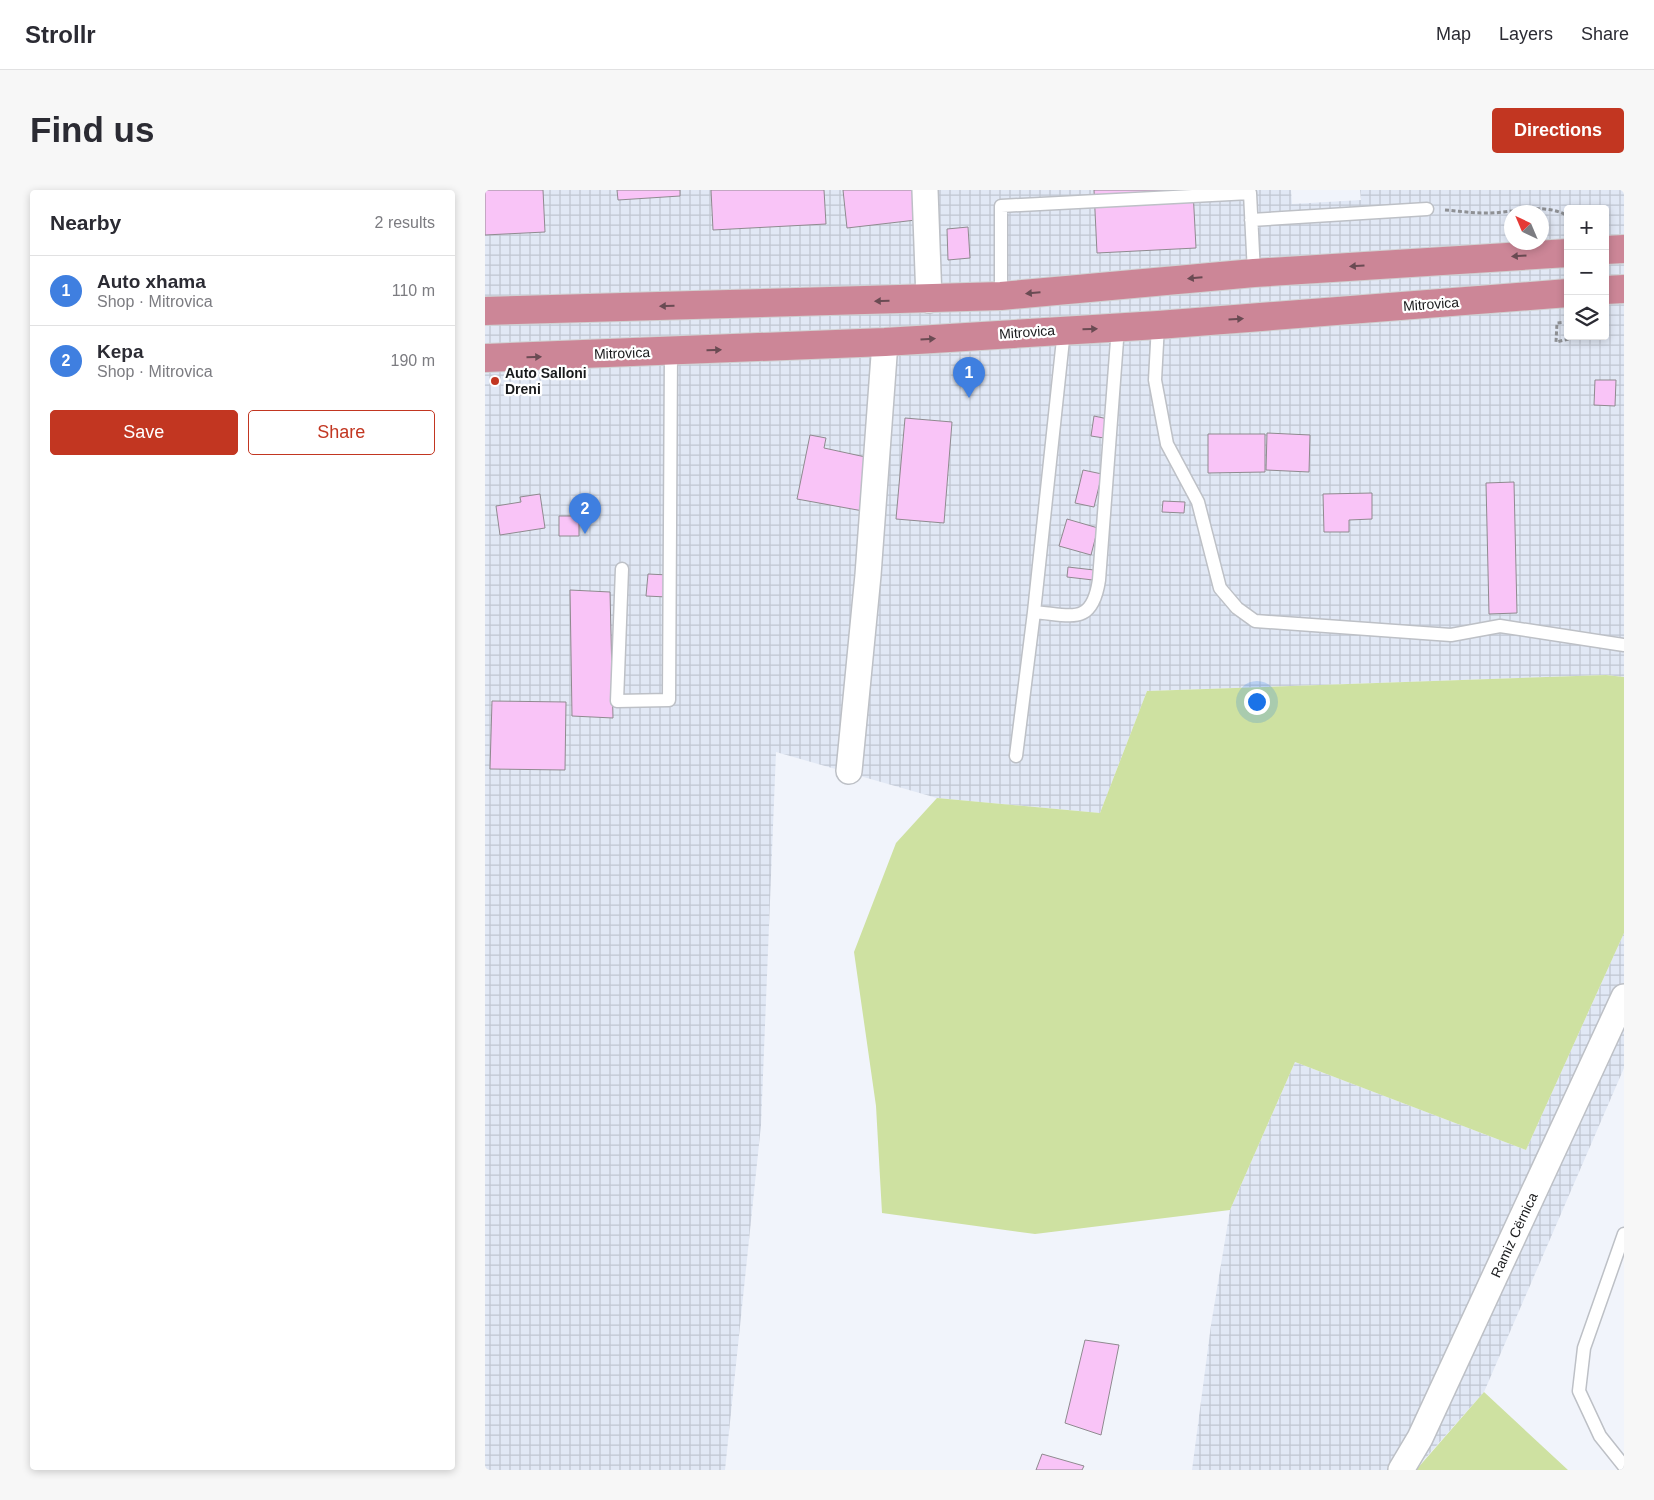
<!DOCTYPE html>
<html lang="en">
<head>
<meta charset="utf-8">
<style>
	body { margin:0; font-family:Arial,sans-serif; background:#f7f7f7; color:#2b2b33 }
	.controls { position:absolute; right:15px; top:15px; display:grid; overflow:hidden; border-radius:5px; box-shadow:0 2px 8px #0003 }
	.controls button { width:45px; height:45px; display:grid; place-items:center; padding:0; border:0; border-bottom:1px solid #e1e1e2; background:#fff; color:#2b2b33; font:25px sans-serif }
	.compass { position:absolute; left:1019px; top:15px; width:45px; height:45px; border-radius:50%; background:#fff; box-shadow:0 2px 8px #0003; rotate:316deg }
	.you { position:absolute; left:771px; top:511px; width:18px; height:18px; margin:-12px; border:4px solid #fff; border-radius:50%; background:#1a73e8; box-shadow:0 0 0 8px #1a73e833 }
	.badge { display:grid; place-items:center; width:32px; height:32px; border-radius:50%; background:#c23621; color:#fff; font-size:16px; font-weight:700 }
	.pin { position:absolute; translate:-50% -41px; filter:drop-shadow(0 1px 2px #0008) }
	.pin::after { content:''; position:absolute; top:26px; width:18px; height:15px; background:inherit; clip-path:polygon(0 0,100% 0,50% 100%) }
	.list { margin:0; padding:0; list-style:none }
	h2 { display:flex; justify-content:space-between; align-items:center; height:65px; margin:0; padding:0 20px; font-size:21px }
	h2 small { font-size:16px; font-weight:400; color:#7c7c81 }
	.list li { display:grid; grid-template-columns:32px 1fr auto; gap:15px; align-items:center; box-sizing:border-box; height:70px; padding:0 20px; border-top:1px solid #e1e1e2 }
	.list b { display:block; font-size:19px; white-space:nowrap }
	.list p { margin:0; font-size:16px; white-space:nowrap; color:#7c7c81 }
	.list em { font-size:16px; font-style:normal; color:#7c7c81 }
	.actions { display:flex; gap:10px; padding:15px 20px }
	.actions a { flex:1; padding:11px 0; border:1px solid #c23621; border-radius:5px; text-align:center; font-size:18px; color:#c23621 }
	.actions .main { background:#c23621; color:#fff }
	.icon { flex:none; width:28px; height:28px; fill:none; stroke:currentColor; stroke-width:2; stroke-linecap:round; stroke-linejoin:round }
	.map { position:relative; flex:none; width:1139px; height:1280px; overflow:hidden; border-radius:5px }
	header { display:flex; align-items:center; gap:30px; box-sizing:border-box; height:70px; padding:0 25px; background:#fff; border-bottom:1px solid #e1e1e2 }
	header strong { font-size:24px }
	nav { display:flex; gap:28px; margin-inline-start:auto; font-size:18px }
	.intro { display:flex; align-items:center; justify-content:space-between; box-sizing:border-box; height:120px; padding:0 30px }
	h1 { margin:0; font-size:35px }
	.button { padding:12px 22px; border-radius:5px; background:#c23621; color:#fff; font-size:18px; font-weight:700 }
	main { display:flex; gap:30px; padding:0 30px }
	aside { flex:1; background:#fff; border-radius:5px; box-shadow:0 2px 8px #0003 }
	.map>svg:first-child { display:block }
	.industrial { fill:url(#industrial-grid); fill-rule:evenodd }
	.grass { fill:#cee1a1 }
	.building { fill:#f9c4f7; stroke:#8f8a8f }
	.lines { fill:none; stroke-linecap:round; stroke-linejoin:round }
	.service-casing { stroke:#bdc0c6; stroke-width:15 }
	.minor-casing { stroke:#bdc0c6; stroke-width:28 }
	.trunk-casing { stroke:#d1d1d2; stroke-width:30 }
	.path { stroke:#8e9094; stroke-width:3; stroke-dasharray:4 2.5; stroke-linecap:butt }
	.service { stroke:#fff; stroke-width:12 }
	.minor { stroke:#fff; stroke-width:25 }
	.trunk { stroke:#cc8697; stroke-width:28 }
	.oneway { fill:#6a4b53 }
	.poi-dot { fill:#c23621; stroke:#fff; stroke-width:2 }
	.labels { text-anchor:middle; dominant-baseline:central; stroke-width:4.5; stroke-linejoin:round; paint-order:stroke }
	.street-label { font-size:14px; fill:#191a1c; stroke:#fff }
	.poi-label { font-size:14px; font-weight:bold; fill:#191a1c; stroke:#fff; text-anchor:start }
</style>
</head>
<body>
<header>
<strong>Strollr</strong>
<nav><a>Map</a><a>Layers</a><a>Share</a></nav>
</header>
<div class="intro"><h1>Find us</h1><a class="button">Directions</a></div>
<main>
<aside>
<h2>Nearby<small>2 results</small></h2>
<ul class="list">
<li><span class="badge" style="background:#3f7fe0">1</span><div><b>Auto xhama</b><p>Shop · Mitrovica</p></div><em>110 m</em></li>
<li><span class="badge" style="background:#3f7fe0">2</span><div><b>Kepa</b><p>Shop · Mitrovica</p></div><em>190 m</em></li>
</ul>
<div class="actions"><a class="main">Save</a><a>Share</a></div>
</aside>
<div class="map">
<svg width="1139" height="1280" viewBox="0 0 1139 1280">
	<defs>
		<pattern id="industrial-grid" width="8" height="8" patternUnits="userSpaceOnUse" patternTransform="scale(1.25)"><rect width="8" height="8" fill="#e1e8f5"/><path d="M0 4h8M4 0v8" fill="none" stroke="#c0c6d1"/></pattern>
	</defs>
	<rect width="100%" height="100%" fill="#f1f4fb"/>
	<path class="industrial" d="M0,0H806L807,14L876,10L875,0H1139V487L1121,485L662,501L615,623L452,608L291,562L276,935L240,1280H0ZM1083,19H1120V146H1083ZM1026,22H1056V52H1026Z
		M1139,743V878L999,1202L930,1280H707L726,1135L745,1020L810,872L1041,960Z"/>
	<path class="grass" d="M1121,485L1139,487V743L1041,960L810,872L745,1020L550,1044L397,1023L391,916L369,762L411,653L452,608L615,623L662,501Z
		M999,1202L1083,1280H931Z"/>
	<path class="building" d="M0,0H58L60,42L0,45Z
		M132,0H195V6L133,10Z
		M226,0H339L341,34L228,40Z
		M358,0H428L431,30L362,38Z
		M609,0H708L711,58L612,63Z
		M483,37L485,68L463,70L462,39Z
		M1110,190H1131L1130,216L1109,215Z
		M609,226L623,229L619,248L606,246Z
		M420,228L467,232L459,333L411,329Z
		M782,243L825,245L824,282L781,280Z
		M723,244H780V282L723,283Z
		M325,245L341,248L339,258L385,268L378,321L312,309Z
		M598,280L617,284L609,317L590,313Z
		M1029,292L1032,423L1004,424L1001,293Z
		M887,303V329L864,330V342H839L838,304Z
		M55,304L60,338L15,345L11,316L36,312L35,307Z
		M678,311L700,312L699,323L677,322Z
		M74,326H94V346H74Z
		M582,329L613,338L606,365L574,356Z
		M583,377L609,380L608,390L582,387Z
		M163,384L183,385L182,407L161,406Z
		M85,400L125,402L128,528L87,526Z
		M7,511L81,512L80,580L5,579Z
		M600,1150L634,1155L616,1245L580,1233Z
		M557,1264L599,1276L597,1280H551Z"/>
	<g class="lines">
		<g class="service-casing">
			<path id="service" d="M766,30L942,19
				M516,106V16L765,3L769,83
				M673,135L670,190L682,254L713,312L735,398L752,418L770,431L966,445L1015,436L1139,455
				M579,140L549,422C587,425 607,436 614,390L633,137
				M137,379L132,511L184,510L186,161
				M531,566L549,422
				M1139,1044L1099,1158L1094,1201L1115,1246L1139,1276"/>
		</g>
		<g class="minor-casing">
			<path id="minor" d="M440,0L444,110
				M364,581L383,385L400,152
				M916,1280L935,1248L1139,807"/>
		</g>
		<g class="trunk-casing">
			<path id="trunk" d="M1120,60L1139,59
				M1120,100L1139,99
				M0,121L516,106L769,83L1083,63
				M0,168L400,152L673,135L1083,103"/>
		</g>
		<path class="path" d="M960,20C973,21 986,23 999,23C1027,24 1057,11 1083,26
			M1083,132L1072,133L1071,152L1088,148"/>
		<use href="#service" class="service"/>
		<use href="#minor" class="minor"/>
		<use href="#trunk" class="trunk"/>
	</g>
	<defs><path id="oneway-solid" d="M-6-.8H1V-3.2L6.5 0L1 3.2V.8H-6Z" transform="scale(1.25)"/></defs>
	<g class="oneway">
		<use href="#oneway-solid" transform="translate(1034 66) rotate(176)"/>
		<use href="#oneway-solid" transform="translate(872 76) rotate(176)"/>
		<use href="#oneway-solid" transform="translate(710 88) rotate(175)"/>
		<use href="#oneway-solid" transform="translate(548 103) rotate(175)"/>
		<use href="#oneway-solid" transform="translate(397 111) rotate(179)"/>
		<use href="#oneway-solid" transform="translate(182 116) rotate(179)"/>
		<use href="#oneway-solid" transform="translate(751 129) rotate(-4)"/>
		<use href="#oneway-solid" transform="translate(605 139) rotate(-2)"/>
		<use href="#oneway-solid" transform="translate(443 149) rotate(-4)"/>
		<use href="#oneway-solid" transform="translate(229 160) rotate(-2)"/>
		<use href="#oneway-solid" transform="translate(49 167) rotate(-2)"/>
	</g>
	<circle class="poi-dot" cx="10" cy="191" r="5"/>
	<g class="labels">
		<g class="street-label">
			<text transform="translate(946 114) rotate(-4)">Mitrovica</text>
			<text transform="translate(542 142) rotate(-4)">Mitrovica</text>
			<text transform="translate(137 163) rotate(-2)">Mitrovica</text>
			<text transform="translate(1029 1045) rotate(-65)">Ramiz Cërnica</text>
		</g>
		<g class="poi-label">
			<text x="20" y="183">Auto Salloni<tspan x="20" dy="16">Dreni</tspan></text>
		</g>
	</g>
</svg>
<div class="controls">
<button>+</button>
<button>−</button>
<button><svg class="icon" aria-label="layers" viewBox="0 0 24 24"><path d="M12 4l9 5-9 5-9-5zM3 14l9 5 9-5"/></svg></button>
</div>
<svg class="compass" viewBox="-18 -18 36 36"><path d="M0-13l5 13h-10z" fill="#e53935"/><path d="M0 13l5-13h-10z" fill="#7c7c81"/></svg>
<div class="you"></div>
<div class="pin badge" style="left:484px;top:208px;background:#3f7fe0">1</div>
<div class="pin badge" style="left:100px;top:344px;background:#3f7fe0">2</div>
</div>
</main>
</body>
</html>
